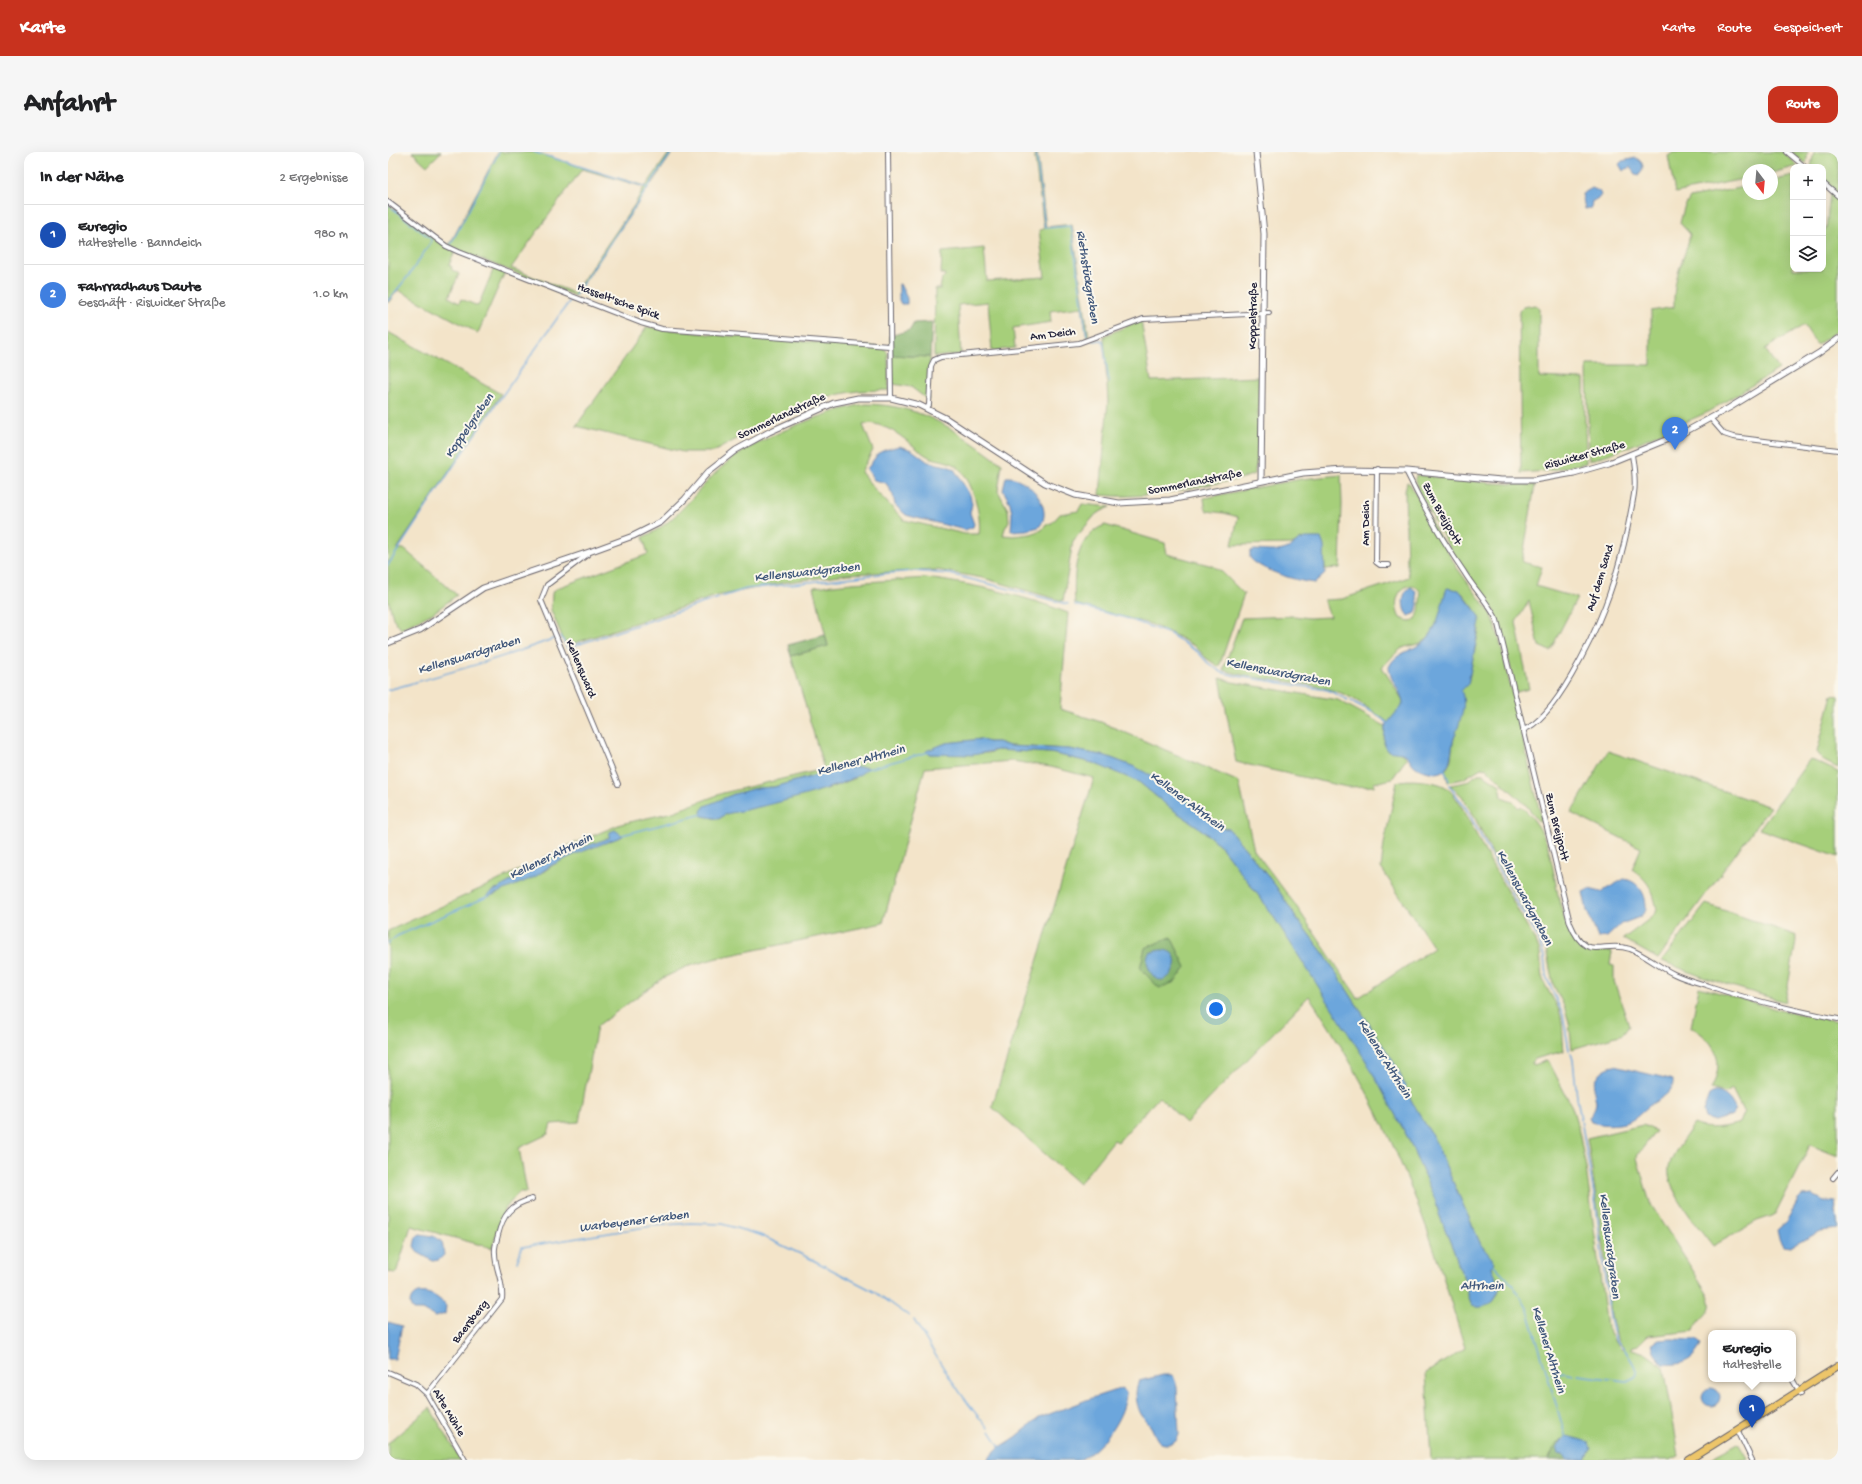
<!DOCTYPE html>
<html lang="de">
<head>
<meta charset="utf-8">
<style>
	body { margin:0; font-family:"Gochi Hand",sans-serif; background:#f6f6f6; color:#202124 }
	.controls { position:absolute; right:12px; top:12px; display:grid; overflow:hidden; border-radius:8px; box-shadow:0 4px 16px #0002 }
	.controls button { width:36px; height:36px; display:grid; place-items:center; padding:0; border:0; border-bottom:1px solid #e0e0e0; background:#fff; color:#202124; font:20px sans-serif }
	.compass { position:absolute; left:1354px; top:12px; width:36px; height:36px; border-radius:50%; background:#fff; box-shadow:0 4px 16px #0002; rotate:164deg }
	.you { position:absolute; left:828px; top:857px; width:14px; height:14px; margin:-10px; border:3px solid #fff; border-radius:50%; background:#1a73e8; box-shadow:0 0 0 6px #1a73e833 }
	.badge { display:grid; place-items:center; width:26px; height:26px; border-radius:50%; background:#c8321e; color:#fff; font-size:13px; font-weight:700 }
	.pin { position:absolute; translate:-50% -33px; filter:drop-shadow(0 1px 2px #0008) }
	.pin::after { content:''; position:absolute; top:21px; width:14px; height:12px; background:inherit; clip-path:polygon(0 0,100% 0,50% 100%) }
	.popup { position:absolute; left:1320px; top:1178px; width:88px; height:52px; box-sizing:border-box; display:grid; place-content:center; border-radius:8px; background:#fff; filter:drop-shadow(0 1px 3px #0005); font-size:13px; white-space:nowrap; color:#757577 }
	.popup b { font-size:15px; color:#202124 }
	.popup::after { content:''; position:absolute; left:50%; top:100%; margin-left:-8px; border:8px solid transparent; border-top-color:#fff }
	.list { margin:0; padding:0; list-style:none }
	h2 { display:flex; justify-content:space-between; align-items:center; height:52px; margin:0; padding:0 16px; font-size:17px }
	h2 small { font-size:13px; font-weight:400; color:#757577 }
	.list li { display:grid; grid-template-columns:26px 1fr auto; gap:12px; align-items:center; box-sizing:border-box; height:60px; padding:0 16px; border-top:1px solid #e0e0e0 }
	.list b { display:block; font-size:15px; white-space:nowrap }
	.list p { margin:0; font-size:13px; white-space:nowrap; color:#757577 }
	.list em { font-size:13px; font-style:normal; color:#757577 }
	.icon { flex:none; width:22px; height:22px; fill:none; stroke:currentColor; stroke-width:2; stroke-linecap:round; stroke-linejoin:round }
	.map { position:relative; flex:none; width:1450px; height:1308px; overflow:hidden; border-radius:12px }
	header { display:flex; align-items:center; gap:24px; box-sizing:border-box; height:56px; padding:0 20px; background:#c8321e; color:#fff }
	header strong { font-size:19px }
	nav { display:flex; gap:22px; margin-inline-start:auto; font-size:14px }
	.intro { display:flex; align-items:center; justify-content:space-between; box-sizing:border-box; height:96px; padding:0 24px }
	h1 { margin:0; font-size:28px }
	.button { padding:10px 18px; border-radius:12px; background:#c8321e; color:#fff; font-size:14px; font-weight:700 }
	main { display:flex; gap:24px; padding:0 24px }
	aside { flex:1; background:#fff; border-radius:12px; box-shadow:0 4px 16px #0002 }
	.map>svg:first-child { display:block }
	.green { fill:#a6cf7a; stroke:#64785a; fill-rule:evenodd }
	.forest { fill:#84b26a; stroke:#536a52 }
	.water { fill:#6ca6dc; stroke:#47648c }
	.lines { fill:none; stroke-linecap:round; stroke-linejoin:round }
	.stream { stroke:#6ca6dc; stroke-width:1.5 }
	.minor-casing { stroke:#6b666d; stroke-width:6 }
	.tertiary-casing { stroke:#6b666d; stroke-width:7 }
	.primary-casing { stroke:#6b666d; stroke-width:8 }
	.minor { stroke:#fff; stroke-width:4 }
	.tertiary { stroke:#fff; stroke-width:5 }
	.primary { stroke:#edc569; stroke-width:6 }
	.labels { text-anchor:middle; dominant-baseline:central; stroke-width:4; stroke-linejoin:round; paint-order:stroke }
	.street-label { font-size:12px; fill:#22223b; stroke:#fbf7ec }
	.water-label { font-size:13px; font-style:italic; fill:#40577b; stroke:#fbf7ec }
</style>
</head>
<body>
<header>
<strong>Karte</strong>
<nav><a>Karte</a><a>Route</a><a>Gespeichert</a></nav>
</header>
<div class="intro"><h1>Anfahrt</h1><a class="button">Route</a></div>
<main>
<aside>
<h2>In der Nähe<small>2 Ergebnisse</small></h2>
<ul class="list">
<li><span class="badge" style="background:#1a4fb4">1</span><div><b>Euregio</b><p>Haltestelle · Banndeich</p></div><em>980 m</em></li>
<li><span class="badge" style="background:#3f7fe0">2</span><div><b>Fahrradhaus Daute</b><p>Geschäft · Riswicker Straße</p></div><em>1.0 km</em></li>
</ul>
</aside>
<div class="map">
<svg width="1450" height="1308" viewBox="0 0 1450 1308">
	<rect width="100%" height="100%" fill="#fbf7ec"/>
	<filter id="ink" filterUnits="userSpaceOnUse"><feTurbulence type="fractalNoise" baseFrequency=".025" numOctaves="2"/><feDisplacementMap in="SourceGraphic" scale="8" xChannelSelector="R" yChannelSelector="G"/><feConvolveMatrix kernelMatrix="1 2 1 2 8 2 1 2 1" color-interpolation-filters="sRGB"/></filter>
	<filter id="wash" filterUnits="userSpaceOnUse"><feTurbulence type="fractalNoise" baseFrequency=".012" numOctaves="4" result="noise"/><feDisplacementMap in="SourceGraphic" scale="16" xChannelSelector="R" yChannelSelector="G"/><feGaussianBlur stdDeviation="0.9" result="paint"/><feColorMatrix in="noise" values="0 0 0 0 0 0 0 0 0 0 0 0 0 0 0 0 0 1.4 0 .05"/><feComposite in="paint" operator="in"/></filter>
	<g filter="url(#wash)">
		<rect width="100%" height="100%" fill="#f3e4c9"/>
		<path class="green" d="M24,0H53L39,14Z
			M110,0H147L206,19L258,34L282,0H285L264,31L258,37L249,53L187,144L72,99L60,92H62ZM194,17L256,35L247,52L186,141L123,116Z
			M646,0H649L658,75L684,72L701,186L699,187L694,155L662,159L663,170L625,176L627,196L604,199L600,150L570,153L573,202L546,205L547,137H552L554,126H556L557,122H553L554,100L596,96L599,129L657,125L651,78L656,77Z
			M1287,0H1395L1410,14L1384,21V18H1360V26L1287,41L1280,4Z
			M1403,0H1420L1418,12Z
			M1426,0H1450V41L1435,28V15H1423Z
			M1405,24V117H1435V78H1438L1442,40L1450,47V178L1429,193L1416,173L1377,197L1391,217L1318,261L1238,296L1201,309L1199,213H1263V159L1286,155C1286,148 1286,142 1287,135C1289,117 1299,101 1302,82L1292,71L1296,56L1302,46L1360,34V42H1384V29Z
			M0,52L67,100L61,113L64,115L63,117L71,122L61,145L71,151L73,147L90,154L106,116L117,120L90,181L10,138L0,151Z
			M1147,153L1151,155V225L1196,227L1198,311L1158,319L1133,321L1131,159L1135,155Z
			M753,168L763,229L871,225L869,310L866,322C853,328 838,330 824,332C786,340 751,347 712,343L720,249L716,184Z
			M259,175L328,183L492,195L497,197L500,202L501,238L470,239L452,242L427,250L360,281L325,300H295L188,274Z
			M0,180L113,242L9,397H16L69,443L45,461L13,477L5,466L0,447Z
			M503,203L542,205L540,248L523,235L505,232Z
			M477,252C537,253 568,279 614,312L610,339L620,358L621,369L617,376L615,383L625,384L643,382L654,378L658,372L664,371L672,362L690,359L694,352L722,355L708,362L685,389L675,449L595,426L549,418L459,422L399,430L328,444L178,494L163,458L164,441L169,436L260,402L255,385C289,371 307,339 334,315C364,288 437,259 477,252ZM483,271C507,276 518,289 536,302C545,309 559,307 568,314C584,325 594,364 591,382H577L516,368L488,339L473,320L485,298L475,273Z
			M953,323L954,352L952,416L937,417L935,391L930,386L913,387L906,392L844,393L850,365L836,361L819,359L817,354L816,346L913,327Z
			M1028,323L1103,331L1147,333L1134,410L1154,415L1148,434L1189,446L1162,499L1151,494L1141,449L1128,470L1141,537L1128,540L1115,482L1105,457L1062,397L1031,340L1027,328Z
			M1019,330L1022,332L1069,416L1104,463L1111,486L1154,669L1151,670L1138,653L1099,617L1093,616L1075,627L1060,630L1057,618C1065,611 1063,600 1065,591C1068,573 1079,557 1073,539L1080,532L1091,478L1086,456L1074,441L1058,440C1055,455 1050,478 1037,488C1031,493 1024,493 1017,495C1010,497 1000,510 994,515L1014,547L1015,552L1001,571C986,560 970,548 953,541C915,527 873,530 835,518L854,466L906,464L921,466L942,465L936,448L954,447L1021,425L1019,413L1017,339ZM1020,434C1024,434 1029,434 1031,438C1034,441 1032,447 1032,450C1031,464 1029,474 1012,466C1006,455 1007,439 1020,434Z
			M717,373L777,391L779,402L825,414L833,419L856,442L831,515L818,506L808,495L785,482L762,472L687,452C685,424 686,384 717,373Z
			M538,426C585,432 635,443 680,461L672,557L713,570L851,630L866,698L906,751L970,846L1046,796L993,716L996,692L1009,630C1018,626 1047,629 1056,634C1071,642 1088,683 1096,698C1114,730 1132,762 1150,794C1154,804 1152,814 1154,825C1158,838 1166,846 1171,858C1176,871 1174,885 1176,899L1146,907L1143,911L1146,913L1160,908L1184,955L1190,975L1198,1016L1219,1176L1228,1192L1234,1198L1236,1196L1230,1190L1223,1164L1216,1097L1199,986L1255,973L1268,979L1250,1002L1249,1006L1262,1051L1318,1139C1331,1162 1311,1162 1306,1179L1259,1184L1250,1193L1243,1195L1244,1197L1257,1201L1276,1215L1291,1304L1281,1308H1197L1200,1304L1190,1287L1177,1285L1162,1304L1161,1308H1043L1038,1221L1077,1196C1063,1151 1050,1105 1033,1061C1004,984 967,912 921,844L798,971L771,945L730,990L726,988L691,1032L604,955L706,626L663,615L624,609L537,616L495,771L329,806L298,815L275,826L209,874L191,970L163,972L160,982L131,996L139,1040H131L116,1058L104,1096L23,1074L8,1121L0,1120V779L107,730L182,693L233,672L285,660L335,641L436,617L403,504L440,494L426,435L464,431ZM593,587L599,590H610L621,594L681,597L718,604L747,615L836,676L841,677L887,733L910,768L936,802L1010,917L1023,948L1045,985L1093,1093L1106,1110L1104,1115L1107,1124L1111,1129L1110,1142L1101,1153L1084,1154C1078,1142 1078,1123 1069,1113V1107L1051,1062L1048,1050L1020,986L979,909L880,756L832,693L809,674L781,655L751,630L734,622L705,611L663,601L609,598L601,601L541,602V598L558,591ZM442,619L468,626L442,636L337,662L333,666L327,667L323,665L334,648L346,642L369,636L386,635ZM235,684C212,693 175,703 157,719L99,743C131,724 164,705 200,694C212,690 223,684 235,684Z
			M832,526L844,530L950,548L997,574L996,594C1004,599 1014,599 1019,606L1004,627L986,631V634L959,635L848,610Z
			M1444,543L1450,544V616L1436,609L1429,600Z
			M1220,599L1382,655L1270,807L1235,787L1264,765L1269,758C1265,738 1261,729 1244,717L1253,696L1183,661Z
			M1422,607L1450,620V705L1371,677Z
			M1090,622H1095L1112,633L1114,645L1124,649L1131,656L1133,654C1144,664 1154,678 1159,692C1169,721 1169,775 1194,795C1202,801 1215,799 1224,799L1222,813L1226,814V829L1241,874L1235,882L1184,897L1181,870L1176,854L1165,832L1158,796L1104,701L1085,662L1074,644L1062,633L1078,630Z
			M1318,752L1409,784L1397,850L1317,826L1274,809Z
			M1311,835L1395,859L1450,869V1004L1422,993L1387,1063L1369,1069L1325,1094C1312,1076 1273,1034 1282,1011C1286,999 1299,983 1306,972C1320,979 1338,975 1352,971L1356,961L1344,937L1338,941L1323,937C1337,910 1329,890 1303,875Z
			M42,1256L73,1308H0V1291Z
			M1350,1291L1360,1308H1319Z"/>
		<path class="forest" d="M544,170L542,205L503,203L502,184L522,178L526,171Z
			M437,483L440,494L403,504L400,493Z
			M783,785L798,815L787,830L771,836L752,816L757,796Z
			M1173,1287L1170,1302L1175,1303L1180,1308H1161L1166,1295Z"/>
		<path class="water" d="M1248,6C1256,10 1257,17 1251,23L1247,22L1242,15L1235,19L1231,12L1234,9Z
			M1204,36L1211,39L1213,43L1209,48L1204,49L1203,56L1197,57L1194,42Z
			M511,132H512L519,146V152H513L511,148Z
			M511,294L524,298L540,310L559,314L566,317L582,343L584,352L582,361L586,372L585,375L577,378L525,365L518,363L507,353L505,343L498,331L486,328L479,317C494,297 487,301 511,294Z
			M618,325C639,323 668,357 651,375L639,378L623,379L624,362L622,351L615,338Z
			M917,386H933L936,394L937,422L927,431C911,430 872,418 862,406V400L865,398C876,398 888,401 898,397C906,394 909,388 917,386Z
			M1023,435L1028,439L1030,452L1028,461L1021,464C1013,459 1013,439 1023,435Z
			M1059,436L1071,438L1091,463L1092,469L1080,532L1073,539C1080,551 1071,573 1066,586C1062,600 1065,626 1042,620C1037,619 1032,618 1028,615C1023,612 1022,606 1018,603C1011,598 1001,603 996,594L997,574L1015,552C1014,538 1002,531 1001,515C1007,500 1026,499 1038,488C1052,473 1052,454 1059,436Z
			M593,587L600,590H610L621,594L681,597L718,604L747,615L764,624L836,676L841,677L887,733L910,768L936,802L1010,917L1023,948L1045,985L1093,1093L1107,1110L1104,1115L1112,1135C1108,1148 1099,1159 1084,1154C1078,1142 1078,1123 1069,1113V1107L1051,1062L1048,1050L1020,986L978,909L880,756L832,693L809,674L781,655L751,630L705,611L663,601L609,598L585,603L541,602L538,599L558,591Z
			M458,615H480C470,634 361,658 337,662L331,667L314,664L313,659L317,654L346,642L369,636L386,635Z
			M227,678L235,684L188,702L162,714L147,725L100,745L99,743L149,714L174,703L221,686L222,680Z
			M1236,727C1251,729 1259,743 1258,758L1252,765L1233,772L1219,785L1210,786L1199,759L1195,740L1201,737L1213,740Z
			M772,798C805,797 777,848 762,819C759,813 758,807 761,801Z
			M1226,914L1282,927L1285,928C1286,942 1270,947 1261,954C1253,960 1249,967 1239,970C1229,974 1212,973 1203,970L1201,966C1204,961 1207,957 1208,951C1208,947 1206,943 1206,939C1206,925 1214,916 1226,914Z
			M1326,940C1336,940 1343,947 1347,957L1345,963L1326,969L1317,966L1315,959L1321,943Z
			M1425,1043L1436,1049L1447,1050L1450,1077L1433,1079L1402,1095L1395,1094L1391,1087L1389,1078L1398,1070L1410,1048L1414,1044Z
			M32,1082L45,1084L54,1089L56,1103L51,1108L45,1109L29,1100L26,1094L28,1085Z
			M30,1141C41,1139 51,1145 58,1154L57,1162L47,1165L35,1158H25C19,1152 23,1143 30,1141Z
			M0,1170L14,1174L7,1207H0Z
			M1284,1187L1309,1188L1313,1192C1306,1210 1291,1214 1275,1212L1267,1202L1264,1192L1271,1188Z
			M775,1223H785L789,1234L791,1283L788,1289C784,1292 778,1293 773,1291C768,1288 766,1280 763,1275C760,1270 756,1267 753,1262C748,1253 746,1238 751,1229Z
			M1314 1245a9 9 0 1 1 18 0a9 9 0 1 1-18 0Z
			M734,1236L738,1241C738,1263 712,1301 690,1308H599L609,1297L628,1285L651,1266L701,1247Z
			M1179,1284L1201,1290L1203,1297L1198,1308H1180L1175,1303L1170,1302L1168,1295Z"/>
		<g class="lines">
			<path class="stream" d="M146,0L258,35
				M648,0L657,76L683,74L699,185
				M0,54H1
				M63,92L111,0
				M187,143L284,0
				M0,149L21,123L43,90V87L4,56
				M705,189L713,188L715,189L721,230
				M0,413L82,289L183,147
				M687,453L738,466L782,482L810,500L820,511L833,520L849,524L940,538L960,548
				M173,484L179,496L358,437L502,421L526,419L562,422L680,452
				M0,538C56,522 112,507 167,486
				M963,549L986,561L1001,572
				M479,617L541,600
				M1056,617L1061,629
				M1061,633L1079,658L1127,748L1151,787L1156,805L1158,824L1175,863L1181,898
				M234,683L315,662
				M0,791L9,784L101,744
				M1183,901L1185,908L1189,945L1208,1054L1222,1166L1228,1190L1237,1198L1245,1211L1249,1222L1247,1225L1239,1229L1190,1223
				M129,1110L134,1095L264,1074L303,1071L334,1072L372,1083L419,1105L487,1140L521,1164
				M1105,1112C1120,1127 1131,1139 1140,1158L1178,1286
				M526,1168C549,1206 571,1243 600,1276
				M1161,1224L1176,1221L1186,1223
				M602,1279L613,1296"/>
		</g>
	</g>
	<g filter="url(#ink)">
		<g class="lines">
			<g class="minor-casing">
				<path id="minor" d="M500,0L503,246
					M1399,0L1417,15
					M1435,31L1450,44
					M0,50L58,94L71,100L253,171L274,177L501,194
					M539,256L541,253L543,214L546,208L553,205L691,191L755,167L881,161
					M1323,267L1336,282L1345,285L1450,298
					M989,317L988,410L992,413H1001
					M1018,319C1035,354 1054,388 1076,420C1086,437 1100,450 1109,468L1182,771C1199,813 1215,787 1242,797C1257,803 1271,815 1286,822C1296,827 1308,830 1318,833C1361,848 1405,858 1450,867
					M200,402L159,433L153,448L230,632
					M1135,578C1167,567 1205,485 1217,454C1230,420 1240,378 1246,342C1248,329 1246,315 1244,303
					M1445,1026L1450,1020
					M0,1220L28,1232L39,1242L77,1308
					M1404,1227L1413,1242
					M39,1242L114,1147C116,1130 107,1117 107,1101C106,1095 109,1088 110,1083C115,1063 123,1052 144,1047
					M1350,1279L1364,1308"/>
			</g>
			<g class="tertiary-casing">
				<path id="tertiary" d="M868,0L876,82L873,329
					M0,491L32,478L95,436L201,400L245,384L273,370L297,347L321,319L348,298L381,280L446,251L470,246H503L531,253L559,267L657,331L687,343L731,351L782,348L915,321L957,318L1018,319L1113,328H1146L1186,321L1221,311L1295,281L1341,256L1431,201L1450,187"/>
			</g>
			<g class="primary-casing">
				<path id="primary" d="M1301,1308L1450,1214"/>
			</g>
			<use href="#minor" class="minor"/>
			<use href="#tertiary" class="tertiary"/>
			<use href="#primary" class="primary"/>
		</g>
	</g>
	<g class="labels">
		<g class="street-label">
			<text transform="translate(230 150) rotate(20)">Hasselt'sche Spick</text>
			<text transform="translate(866 164) rotate(-89)">Koppelstraße</text>
			<text transform="translate(665 183) rotate(-7)">Am Deich</text>
			<text transform="translate(394 265) rotate(-25)">Sommerlandstraße</text>
			<text transform="translate(1197 304) rotate(-15)">Riswicker Straße</text>
			<text transform="translate(807 331) rotate(-11)">Sommerlandstraße</text>
			<text transform="translate(1053 362) rotate(61)">Zum Breijpott</text>
			<text transform="translate(979 371) rotate(-90)">Am Deich</text>
			<text transform="translate(1213 426) rotate(-73)">Auf dem Sand</text>
			<text transform="translate(192 517) rotate(67)">Kellensward</text>
			<text transform="translate(1168 675) rotate(76)">Zum Breijpott</text>
			<text transform="translate(83 1170) rotate(-52)">Baersberg</text>
			<text transform="translate(60 1261) rotate(59)">Alte Mühle</text>
		</g>
		<g class="water-label">
			<text transform="translate(699 125) rotate(81)">Riethstückgraben</text>
			<text transform="translate(82 274) rotate(-55)">Koppelgraben</text>
			<text transform="translate(419 421) rotate(-6)">Kellenswardgraben</text>
			<text transform="translate(81 504) rotate(-17)">Kellenswardgraben</text>
			<text transform="translate(890 521) rotate(11)">Kellenswardgraben</text>
			<text transform="translate(473 609) rotate(-15)">Kellener Altrhein</text>
			<text transform="translate(799 650) rotate(37)">Kellener Altrhein</text>
			<text transform="translate(163 705) rotate(-26)">Kellener Altrhein</text>
			<text transform="translate(1136 746) rotate(62)">Kellenswardgraben</text>
			<text transform="translate(996 907) rotate(58)">Kellener Altrhein</text>
			<text transform="translate(246 1070) rotate(-7)">Warbeyener Graben</text>
			<text transform="translate(1221 1094) rotate(83)">Kellenswardgraben</text>
			<text x="1094" y="1134">Altrhein</text>
			<text transform="translate(1160 1198) rotate(73)">Kellener Altrhein</text>
		</g>
	</g>
</svg>
<div class="controls">
<button>+</button>
<button>−</button>
<button><svg class="icon" aria-label="layers" viewBox="0 0 24 24"><path d="M12 4l9 5-9 5-9-5zM3 14l9 5 9-5"/></svg></button>
</div>
<svg class="compass" viewBox="-18 -18 36 36"><path d="M0-13l5 13h-10z" fill="#e53935"/><path d="M0 13l5-13h-10z" fill="#757577"/></svg>
<div class="you"></div>
<div class="pin badge" style="left:1364px;top:1276px;background:#1a4fb4">1</div>
<div class="popup"><b>Euregio</b>Haltestelle</div>
<div class="pin badge" style="left:1287px;top:298px;background:#3f7fe0">2</div>
</div>
</main>
</body>
</html>
